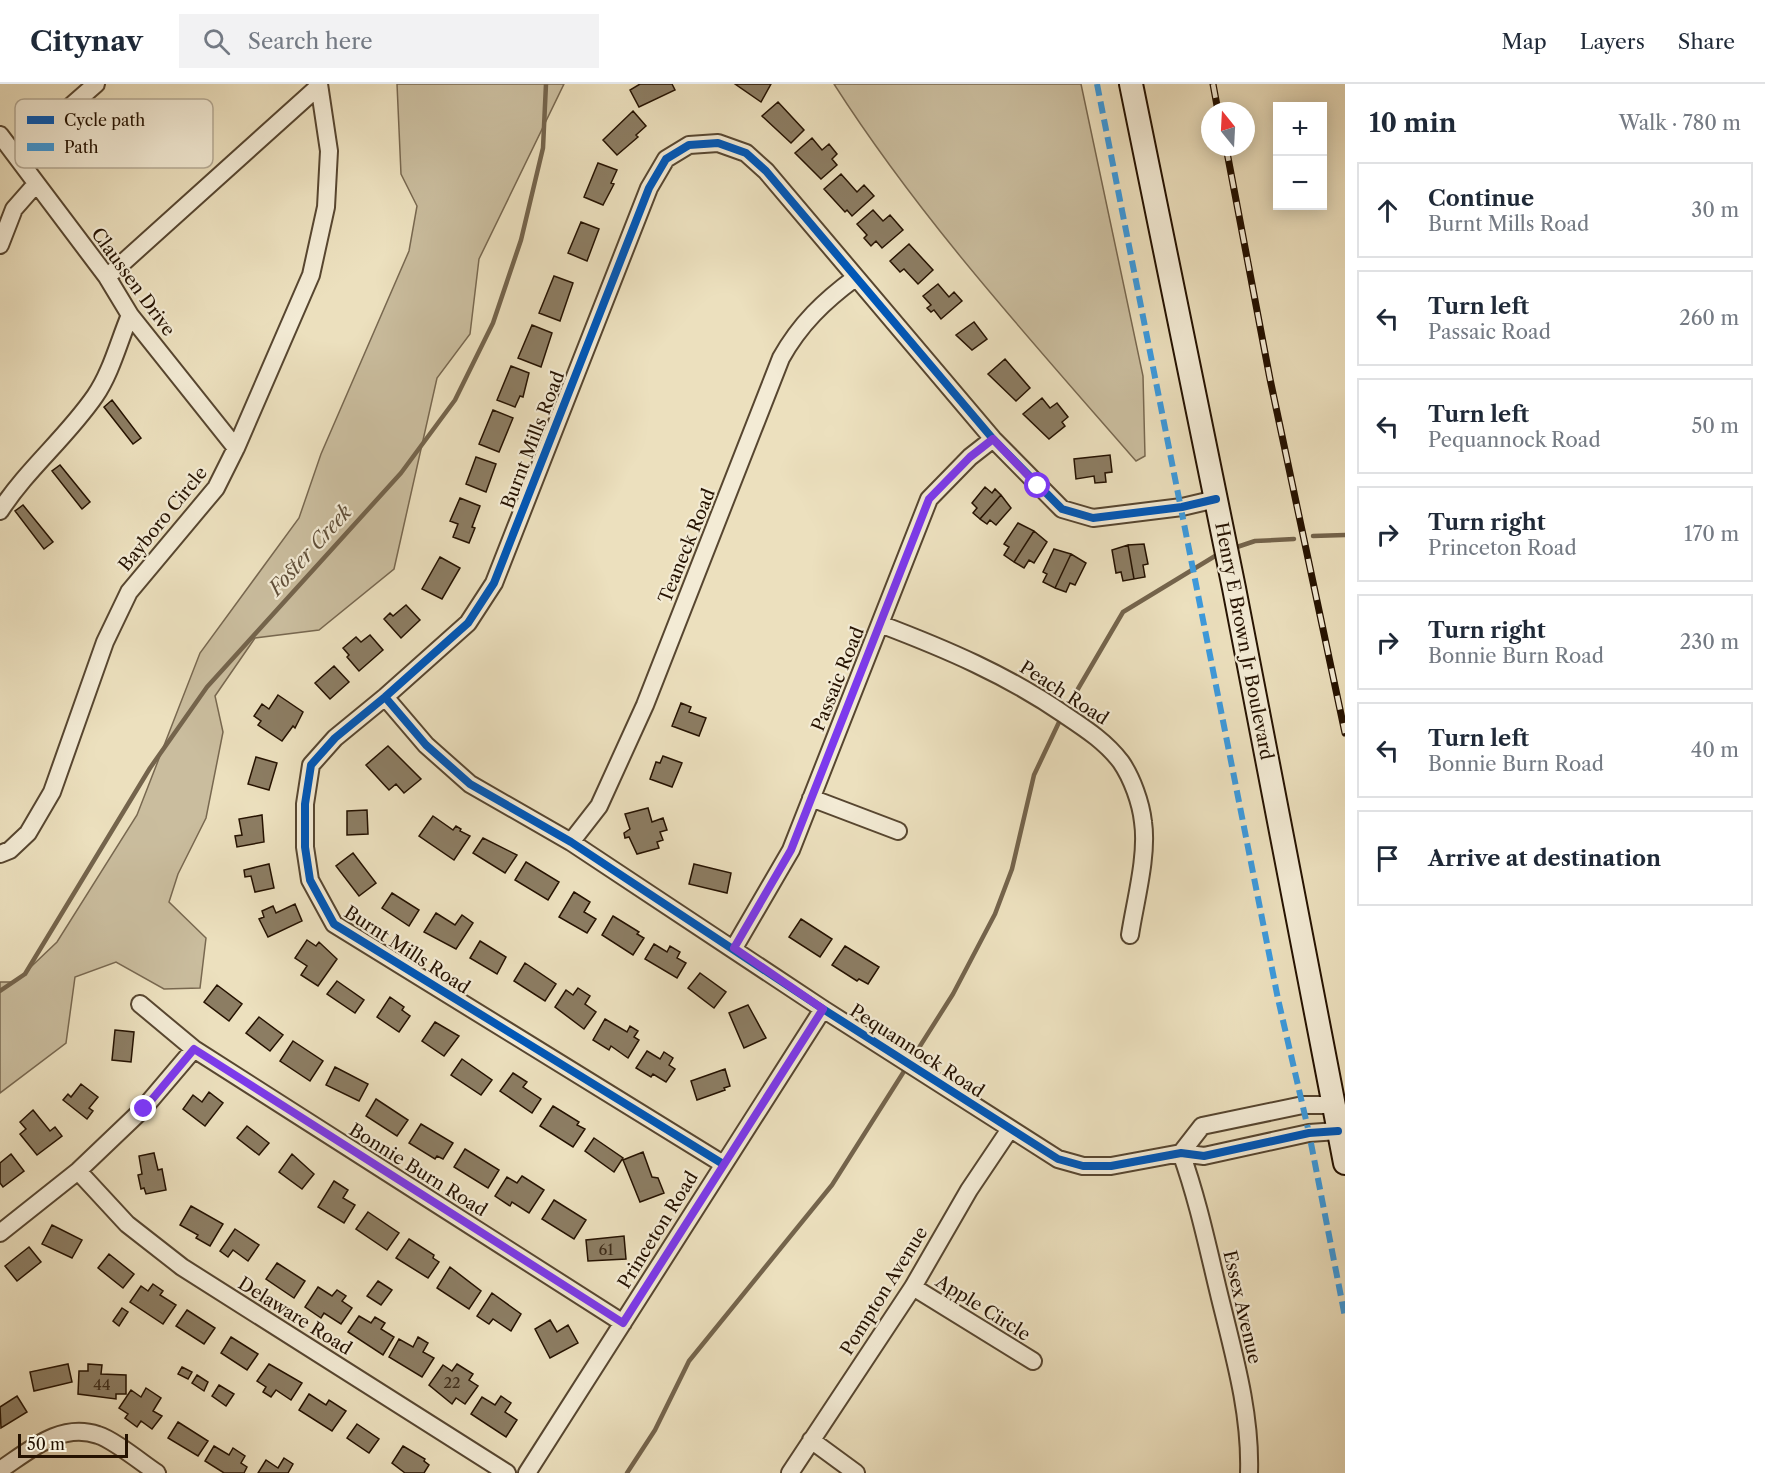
<!DOCTYPE html>
<html lang="en">
<head>
<meta charset="utf-8">
<style>
	body { margin:0; font-family:"Libre Caslon Text",serif; background:#f2f2f3; color:#1f2937 }
	.controls { position:absolute; right:18px; top:18px; display:grid; overflow:hidden; border-radius:0px; box-shadow:0 3px 15px #0003 }
	.controls button { width:54px; height:54px; display:grid; place-items:center; padding:0; border:0; border-bottom:2px solid #e0e1e3; background:#fff; color:#1f2937; font:30px sans-serif }
	.compass { position:absolute; left:1201px; top:18px; width:54px; height:54px; border-radius:50%; background:#fff; box-shadow:0 3px 15px #0003; rotate:342deg }
	.scale { position:absolute; left:18px; bottom:15px; width:110px; box-sizing:border-box; padding-left:6px; border:3px solid #251201; border-top:0; font-size:16px; line-height:21px; white-space:nowrap; color:#251201; -webkit-text-stroke:4px #f3ebd5; paint-order:stroke }
	.stop { position:absolute; width:18px; height:18px; margin:-14px; border:4px solid #7c3aed; border-radius:50%; background:#fff }
	.stop.end { background:#7c3aed; border-color:#fff; box-shadow:0 2px 6px #0008 }
	.list { margin:0; padding:0; list-style:none }
	h2 { display:flex; justify-content:space-between; align-items:center; height:78px; margin:0; padding:0 24px; font-size:26px }
	h2 small { font-size:20px; font-weight:400; color:#747a83 }
	.list li { display:grid; grid-template-columns:39px 1fr auto; gap:18px; align-items:center; box-sizing:border-box; height:96px; margin:0 12px 12px; padding:0 12px; border:2px solid #e0e1e3; border-radius:0px }
	.list b { display:block; font-size:22px; white-space:nowrap }
	.list p { margin:0; font-size:20px; white-space:nowrap; color:#747a83 }
	.list em { font-size:20px; font-style:normal; color:#747a83 }
	.icon { flex:none; width:33px; height:33px; fill:none; stroke:currentColor; stroke-width:2; stroke-linecap:round; stroke-linejoin:round }
	.map { position:relative; flex:none; width:1345px; height:1389px; overflow:hidden }
	header { display:flex; align-items:center; gap:36px; box-sizing:border-box; height:84px; padding:0 30px; background:#fff; border-bottom:2px solid #e0e1e3 }
	header strong { font-size:28px }
	nav { display:flex; gap:33px; margin-inline-start:auto; font-size:21px }
	.search { width:420px; height:54px; background:#f2f2f3; display:flex; align-items:center; gap:15px; box-sizing:border-box; padding:0 21px; border-radius:0px; color:#747a83; font-size:22px }
	main { display:flex }
	aside { flex:1; background:#fff }
	.map>svg:first-child { display:block }
	.green { fill:#cabd9e; stroke:#786850; stroke-width:1.5 }
	.lines { fill:none; stroke-linecap:round; stroke-linejoin:round }
	.stream { stroke:#74644c; stroke-width:4.5 }
	.building { fill:#8c7d63; stroke:#251201; stroke-width:1.5 }
	.street-casing { stroke:#574630; stroke-width:20 }
	.secondary-casing { stroke:#251201; stroke-width:26 }
	.street { stroke:#f3ebd5; stroke-width:16 }
	.secondary { stroke:#f3ebd5; stroke-width:22 }
	.rail-casing { stroke:#251201; stroke-width:7 }
	.rail { stroke:#f3ebd5; stroke-width:4.5; stroke-dasharray:14; stroke-linecap:butt }
	.quiet { stroke:#3c9add; stroke-width:6; stroke-dasharray:12 6; stroke-linecap:butt }
	.cycleway-casing { stroke:#f3ebd5; stroke-width:11 }
	.cycleway { stroke:#0057b8; stroke-width:8 }
	.route { stroke:#7c3aed; stroke-width:8 }
	.labels { text-anchor:middle; dominant-baseline:central; stroke-width:4.5; stroke-linejoin:round; paint-order:stroke }
	.number-label { font-size:15px; fill:#3f2d1a }
	.street-label { font-size:18px; fill:#251201; stroke:#f3ebd5 }
	.water-label { font-size:20px; font-style:italic; fill:#604f39; stroke:#f3ebd5 }
	.key { fill:#f3ebd5; stroke:#b5aa95; stroke-width:1.5 }
	.key-label { font-size:16px; fill:#251201 }
</style>
</head>
<body>
<header>
<strong>Citynav</strong>
<div class="search"><svg class="icon" aria-label="search" viewBox="0 0 24 24"><circle cx="10" cy="10" r="6"/><path d="M15 15l6 6"/></svg>Search here</div>
<nav><a>Map</a><a>Layers</a><a>Share</a></nav>
</header>
<main>
<div class="map">
<svg width="1345" height="1389" viewBox="0 0 1345 1389">
	<rect width="100%" height="100%" fill="#ece0be"/>
	<filter id="stains"><feTurbulence type="fractalNoise" baseFrequency=".00333" numOctaves="4"/><feColorMatrix values="0 0 0 0 .2 0 0 0 0 .09 0 0 0 0 .02 0 0 0 .5 -.17"/></filter>
	<radialGradient id="worn" r=".72"><stop offset=".6" stop-color="#630" stop-opacity="0"/><stop offset="1" stop-color="#630" stop-opacity=".3"/></radialGradient>
	<path class="green" d="M397,0H564L479,175L470,250L437,294L394,485L319,546L255,554L215,612L223,648L206,734L178,790L169,818L206,854L200,904L164,905L116,878L75,893L66,959L0,1009V898H15L57,858L137,731L200,569L299,434L321,370L409,167L417,122L401,90Z
		M834,0H1081L1143,292L1145,372L1136,377C1030,255 921,136 834,0Z"/>
	<g class="lines">
		<path class="stream" d="M1313,452L1345,451
			M1234,464L1255,457L1294,455
			M1065,627L1123,528L1220,469
			M0,907L25,890L150,684L207,603L401,389L455,316L493,239L521,156L543,64L546,0
			M627,1389L655,1346L689,1277L832,1101L953,910L995,830L1012,785L1034,691L1061,634"/>
	</g>
	<path class="building" d="M640,0H672L675,6L639,23L630,6Z
		M735,0H771L761,18Z
		M778,18L804,46L791,59L762,32Z
		M633,27L646,42L636,51L638,53L617,71L603,56Z
		M812,54L822,66L829,60L837,70L832,75L837,81L821,95L795,69Z
		M598,79L617,86L611,99L614,100L603,121L584,113Z
		M841,90L857,108L864,101L874,112L852,132L847,126L845,128L824,105Z
		M873,126L883,137L890,131L903,146L882,164L876,157L871,162L864,154L867,151L857,140Z
		M581,138L599,145L587,177L568,169Z
		M909,160L933,186L918,200L904,185L900,188L890,177Z
		M554,192L573,199L560,237L539,229Z
		M938,200L949,213L954,208L962,217L941,235L934,226L931,228L927,224L931,221L923,212Z
		M974,238L987,255L972,266L956,251Z
		M532,241L552,249L541,283L518,274Z
		M1005,275L1030,304L1016,317L988,290Z
		M511,282L529,289L523,313L520,312L515,323L497,316Z
		M1042,314L1050,324L1057,319L1068,333L1062,338L1065,342L1049,355L1023,330Z
		M112,316L141,354L133,360L104,323Z
		M493,326L513,334L499,368L479,360Z
		M1110,371L1112,388L1105,389L1106,398L1095,399L1094,392L1076,395L1074,375Z
		M476,373L496,380L486,408L466,400Z
		M60,381L90,418L82,425L52,387Z
		M985,403L992,409L995,405L1001,411L980,435L973,429L977,424L972,419Z
		M1001,411L1011,424L996,441L990,436L987,440L980,435Z
		M460,414L480,422L472,443L475,444L469,459L453,453L458,440L450,437Z
		M23,421L53,458L44,465L15,427Z
		M1018,439L1034,447L1014,478L1004,471L1009,463L1004,460Z
		M1034,447L1047,458L1034,479L1029,476L1024,484L1014,478Z
		M1144,460L1148,480L1143,481L1145,493L1134,495L1128,461Z
		M1128,461L1134,495L1123,497L1121,488L1116,489L1112,466Z
		M1054,465L1071,470L1055,504L1043,498L1047,490L1043,488Z
		M1071,470L1086,479L1075,501L1070,499L1066,508L1055,504Z
		M440,473L460,484L442,515L422,505Z
		M406,521L420,536L401,554L384,535L390,529L393,532Z
		M370,551L383,566L359,587L347,573L349,571L343,564L356,553L361,558Z
		M334,582L349,598L330,615L315,599Z
		M278,611L303,628L295,644L293,642L282,657L258,641L261,637L254,632L262,620L269,625Z
		M681,619L691,623L689,628L706,634L699,652L672,642Z
		M388,662L421,695L404,709L396,700L389,706L366,681Z
		M663,672L682,679L672,703L650,695L656,678L660,679Z
		M256,673L277,679L269,706L248,700Z
		M648,724L652,738L663,734L667,746L660,748L663,756L657,758L659,764L637,770L629,753L625,754L624,749L630,745L625,730Z
		M367,726L368,750L347,751V727Z
		M262,731L264,758L237,763L235,752L242,751L239,735Z
		M433,732L453,746L456,742L461,745L460,747L470,752L454,776L419,752Z
		M483,754L517,771L505,789L473,769Z
		M353,769L376,799L359,812L336,782Z
		M526,778L559,798L548,816L515,796Z
		M269,780L274,804L255,808L251,792L245,793L244,786Z
		M694,780L731,789L727,809L689,800Z
		M574,808L590,818L584,828L596,835L587,849L559,833Z
		M392,809L419,826L409,842L382,824Z
		M295,820L302,837L268,853L259,835L264,833L262,827L273,822L276,829Z
		M436,829L455,841L462,831L473,839L456,865L424,848Z
		M613,832L639,848L637,850L644,854L633,871L602,851Z
		M801,835L832,855L820,873L789,853Z
		M307,856L316,862L319,858L337,875L318,902L301,891L307,882L295,874Z
		M480,857L506,873L497,890L470,874Z
		M654,860L667,868L670,862L680,868L677,874L686,879L677,894L645,875Z
		M845,862L879,883L868,900L859,895L857,897L832,881Z
		M525,879L556,900L545,917L514,897Z
		M700,889L726,908L714,924L688,904Z
		M337,897L364,916L355,929L327,910Z
		M217,901L242,920L229,937L204,918Z
		M578,904L590,912L585,920L596,928L584,945L555,923L566,906L573,911Z
		M390,913L404,923L402,926L410,932L399,948L377,933Z
		M748,921L766,954L744,964L729,929Z
		M259,933L283,951L270,967L246,949Z
		M605,935L627,948L630,942L638,947L634,953L639,956L628,974L611,962L609,966L593,956Z
		M435,938L459,952L444,972L422,957Z
		M115,946L134,948L131,978L112,976Z
		M293,957L323,977L310,997L280,977Z
		M647,967L660,975L664,968L673,974L669,981L675,985L666,998L653,990L651,993L636,984Z
		M462,975L492,996L481,1011L451,991Z
		M335,983L368,1000L359,1017L326,1001Z
		M725,985L730,1002L724,1004L725,1006L697,1016L691,997Z
		M513,989L527,998L523,1003L541,1015L532,1029L500,1007Z
		M81,1000L98,1013L89,1024L93,1027L87,1035L63,1016L68,1010L71,1013Z
		M209,1008L223,1019L205,1042L183,1025L193,1011L202,1018Z
		M376,1015L408,1036L397,1052L366,1032Z
		M553,1022L579,1038L577,1041L585,1045L573,1063L540,1042Z
		M33,1026L50,1047L55,1043L62,1052L37,1071L20,1050L26,1045L20,1038Z
		M421,1040L453,1059L443,1075L437,1072L435,1075L409,1059Z
		M247,1042L269,1059L259,1071L237,1054Z
		M594,1054L623,1074L614,1088L585,1067Z
		M465,1065L499,1086L488,1104L454,1083Z
		M643,1068L652,1093L658,1094L664,1109L640,1118L623,1076Z
		M154,1069L158,1086L162,1085L166,1106L146,1110L144,1104L141,1105L138,1091L142,1090L139,1072Z
		M11,1070L24,1087L3,1103L0,1099V1079Z
		M292,1070L314,1090L302,1105L279,1088Z
		M522,1092L544,1106L529,1129L512,1118L510,1122L495,1112L507,1093L517,1099Z
		M334,1097L348,1106L343,1114L355,1121L344,1139L318,1123Z
		M554,1116L586,1136L574,1155L542,1135Z
		M191,1122L223,1140L210,1162L196,1154L198,1151L180,1141Z
		M368,1128L399,1149L387,1166L356,1145Z
		M52,1141L82,1156L72,1174L42,1160Z
		M235,1145L259,1161L248,1177L233,1166L228,1173L220,1167Z
		M624,1152L626,1175L588,1177L586,1156Z
		M409,1155L434,1171L433,1174L439,1178L428,1194L396,1174Z
		M29,1163L41,1178L17,1197L5,1182Z
		M109,1170L134,1190L123,1204L98,1184Z
		M277,1179L305,1197L294,1214L266,1195Z
		M450,1183L481,1207L469,1225L437,1204Z
		M378,1197L392,1206L381,1221L367,1212Z
		M153,1200L163,1207L160,1211L176,1221L163,1240L130,1218L141,1202L148,1207Z
		M318,1203L332,1212L337,1206L346,1212L342,1217L352,1224L341,1240L324,1229L321,1234L305,1223Z
		M492,1209L521,1230L511,1247L493,1235L489,1240L477,1232Z
		M122,1224L128,1228L119,1242L113,1237Z
		M187,1226L215,1244L204,1260L176,1242Z
		M359,1232L371,1239L375,1233L385,1239L381,1245L394,1253L383,1271L348,1248Z
		M550,1236L557,1248L568,1241L578,1259L550,1274L535,1245Z
		M231,1253L258,1270L247,1286L221,1269Z
		M418,1253L428,1259L423,1268L434,1274L422,1293L389,1273L399,1255L413,1263Z
		M68,1280L72,1298L34,1307L30,1288Z
		M88,1280L102,1281L101,1290L126,1291V1310H116V1315L78,1310L79,1287H88Z
		M269,1280L302,1299L291,1316L276,1306L271,1313L263,1308L266,1303L257,1297Z
		M457,1280L473,1290L469,1296L478,1302L465,1320L456,1314L452,1320L429,1301L443,1281L452,1287Z
		M182,1283L192,1288L188,1295L178,1290Z
		M197,1291L208,1298L204,1307L192,1299Z
		M219,1301L234,1310L226,1322L212,1312Z
		M146,1304L161,1314L153,1327L162,1332L152,1345L141,1337L137,1343L125,1334L128,1330L119,1324L131,1306L141,1313Z
		M309,1310L326,1321L329,1316L346,1327L332,1347L299,1326Z
		M17,1312L27,1328L1,1344L0,1323Z
		M501,1312L511,1319L505,1328L517,1336L506,1353L471,1330L482,1313L495,1321Z
		M178,1338L208,1357L198,1372L168,1354Z
		M357,1340L379,1355L369,1369L347,1354Z
		M214,1362L229,1371L233,1364L245,1372L241,1379L247,1383L244,1389H224L205,1377Z
		M403,1362L425,1375L424,1377L429,1381L424,1389H405L392,1379Z
		M284,1374L293,1380L288,1389H258L266,1376L278,1384Z"/>
	<g class="lines">
		<g class="street-casing">
			<path id="street" d="M0,51L107,193L130,231L236,364
				M15,71L96,0
				M0,161L14,125L36,100
				M107,193L319,2
				M0,427C27,385 66,354 95,312C111,289 119,257 130,231
				M880,540C946,565 1007,591 1065,631C1086,645 1106,658 1121,678C1132,694 1141,719 1143,738C1148,771 1135,818 1130,851
				M385,613L426,661L470,700L571,758L823,925L1058,1075L1083,1082H1111L1181,1069L1204,1072L1309,1049L1338,1047
				M811,714L898,747
				M571,758L599,722L645,621L781,274C800,240 824,217 855,194
				M0,770L10,766L28,749L52,708L105,558L129,508L216,404L236,364L311,191L326,123L329,67L319,0
				M734,864L791,766L929,415L970,373L993,355
				M140,920L194,965
				M1181,1069C1198,1116 1208,1165 1220,1214C1234,1271 1251,1330 1249,1389
				M1181,1069L1202,1042L1303,1021H1334
				M723,1080L334,840L310,796L305,763V720L311,681L335,654L385,613L468,539L494,499L649,104L666,75L689,61L718,59L746,69L766,87L993,355L1062,425L1093,434L1182,423L1216,415
				M78,1087L127,1140L182,1183L507,1389
				M0,1149L78,1087L143,1025L194,965L623,1239
				M913,1203L1033,1277
				M811,1356L856,1389
				M0,1386C29,1367 60,1338 98,1351C114,1356 142,1379 157,1389
				M527,1389L823,925
				M790,1389L913,1203L969,1106L1010,1045"/>
		</g>
		<g class="secondary-casing">
			<path id="secondary" d="M1131,0L1234,504L1345,1079"/>
		</g>
		<use href="#street" class="street"/>
		<use href="#secondary" class="secondary"/>
		<g class="rail-casing">
			<path id="rail" d="M1213,0L1218,27
				M1226,63L1270,295L1345,649"/>
		</g>
		<use href="#rail" class="rail"/>
		<path class="quiet" d="M1097,0L1278,915L1309,1049L1345,1233"/>
		<g class="cycleway-casing">
			<path id="cycleway" d="M385,613L426,661L470,700L571,758L823,925L1058,1075L1083,1082H1111L1181,1069L1204,1072L1309,1049L1338,1047
				M723,1080L334,840L310,796L305,763V720L311,681L335,654L385,613L468,539L494,499L649,104L666,75L689,61L718,59L746,69L766,87L993,355L1062,425L1093,434L1182,423L1216,415"/>
		</g>
		<use href="#cycleway" class="cycleway"/>
	</g>
	<g class="lines">
		<path class="route" d="M144,1025L194,965L623,1239L823,925L734,864L791,766L929,415L970,373L993,355L1038,402"/>
	</g>
	<g class="labels">
		<g class="number-label">
			<text x="606" y="1165">61</text>
			<text x="452" y="1298">22</text>
			<text x="102" y="1300">44</text>
		</g>
		<g class="street-label">
			<text transform="translate(133 198) rotate(54)">Claussen Drive</text>
			<text transform="translate(533 356) rotate(-69)">Burnt Mills Road</text>
			<text transform="translate(163 435) rotate(-51)">Bayboro Circle</text>
			<text transform="translate(687 462) rotate(-68)">Teaneck Road</text>
			<text transform="translate(1244 557) rotate(79)">Henry E Brown Jr Boulevard</text>
			<text transform="translate(838 595) rotate(-68)">Passaic Road</text>
			<text transform="translate(1064 609) rotate(33)">Peach Road</text>
			<text transform="translate(407 866) rotate(33)">Burnt Mills Road</text>
			<text transform="translate(917 967) rotate(33)">Pequannock Road</text>
			<text transform="translate(418 1086) rotate(32)">Bonnie Burn Road</text>
			<text transform="translate(658 1146) rotate(-58)">Princeton Road</text>
			<text transform="translate(884 1207) rotate(-58)">Pompton Avenue</text>
			<text transform="translate(1242 1223) rotate(77)">Essex Avenue</text>
			<text transform="translate(983 1224) rotate(32)">Apple Circle</text>
			<text transform="translate(295 1232) rotate(32)">Delaware Road</text>
		</g>
		<g class="water-label">
			<text transform="translate(310 466) rotate(-48)">Foster Creek</text>
		</g>
	</g>
	<rect x="15" y="15" width="198" height="69" rx="9" class="key"/>
	<rect x="27" y="32" width="27" height="8" fill="#0057b8"/>
	<rect x="27" y="59" width="27" height="8" fill="#3c9add"/>
	<g class="key-label">
		<text x="64" y="42">Cycle path</text>
		<text x="64" y="69">Path</text>
	</g>
	<rect width="100%" height="100%" filter="url(#stains)"/>
	<rect width="100%" height="100%" fill="url(#worn)"/>
</svg>
<div class="controls">
<button>+</button>
<button>−</button>
</div>
<svg class="compass" viewBox="-18 -18 36 36"><path d="M0-13l5 13h-10z" fill="#e53935"/><path d="M0 13l5-13h-10z" fill="#747a83"/></svg>
<div class="scale">50 m</div>
<div class="stop" style="left:1038px;top:402px"></div>
<div class="stop end" style="left:144px;top:1025px"></div>
</div>
<aside>
<h2>10 min<small>Walk · 780 m</small></h2>
<ul class="list">
<li><svg class="icon" aria-label="ahead" viewBox="0 0 24 24"><path d="M12 20V5M6 11l6-6 6 6"/></svg><div><b>Continue</b><p>Burnt Mills Road</p></div><em>30 m</em></li>
<li><svg class="icon" aria-label="left" viewBox="0 0 24 24"><path d="M17 20v-9H6M10 6l-5 5 5 5"/></svg><div><b>Turn left</b><p>Passaic Road</p></div><em>260 m</em></li>
<li><svg class="icon" aria-label="left" viewBox="0 0 24 24"><path d="M17 20v-9H6M10 6l-5 5 5 5"/></svg><div><b>Turn left</b><p>Pequannock Road</p></div><em>50 m</em></li>
<li><svg class="icon" aria-label="right" viewBox="0 0 24 24"><path d="M7 20v-9h11M14 6l5 5-5 5"/></svg><div><b>Turn right</b><p>Princeton Road</p></div><em>170 m</em></li>
<li><svg class="icon" aria-label="right" viewBox="0 0 24 24"><path d="M7 20v-9h11M14 6l5 5-5 5"/></svg><div><b>Turn right</b><p>Bonnie Burn Road</p></div><em>230 m</em></li>
<li><svg class="icon" aria-label="left" viewBox="0 0 24 24"><path d="M17 20v-9H6M10 6l-5 5 5 5"/></svg><div><b>Turn left</b><p>Bonnie Burn Road</p></div><em>40 m</em></li>
<li><svg class="icon" aria-label="arrive" viewBox="0 0 24 24"><path d="M6 21V4h12l-3 4 3 4H6"/></svg><div><b>Arrive at destination</b></div></li>
</ul>
</aside>
</main>
</body>
</html>
